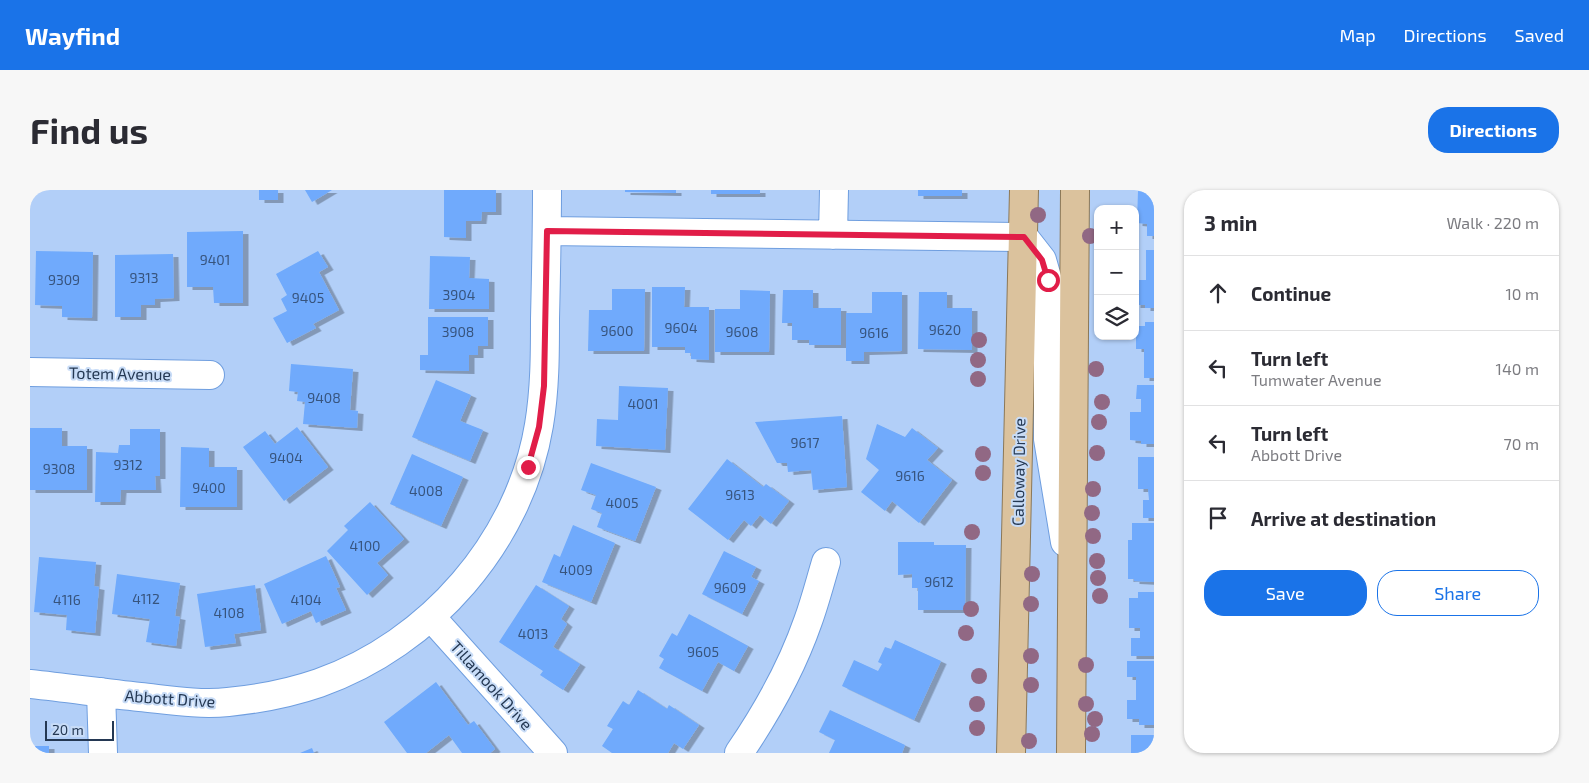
<!DOCTYPE html>
<html lang="en">
<head>
<meta charset="utf-8">
<style>
	body { margin:0; font-family:"Exo 2",sans-serif; background:#f7f7f7; color:#2b2b33 }
	.controls { position:absolute; right:15px; top:15px; display:grid; overflow:hidden; border-radius:10px; box-shadow:0 1px 4px #0004 }
	.controls button { width:45px; height:45px; display:grid; place-items:center; padding:0; border:0; border-bottom:1px solid #e1e1e2; background:#fff; color:#2b2b33; font:25px sans-serif }
	.scale { position:absolute; left:15px; bottom:12px; width:69px; box-sizing:border-box; padding-left:5px; border:2px solid #243853; border-top:0; font-size:14px; line-height:18px; white-space:nowrap; color:#243853; -webkit-text-stroke:4px #c8dcf7; paint-order:stroke }
	.stop { position:absolute; width:15px; height:15px; margin:-11px; border:4px solid #e11d48; border-radius:50%; background:#fff }
	.stop.end { background:#e11d48; border-color:#fff; box-shadow:0 1px 5px #0008 }
	.list { margin:0; padding:0; list-style:none }
	h2 { display:flex; justify-content:space-between; align-items:center; height:65px; margin:0; padding:0 20px; font-size:21px }
	h2 small { font-size:16px; font-weight:400; color:#7c7c81 }
	.list li { display:grid; grid-template-columns:32px 1fr auto; gap:15px; align-items:center; box-sizing:border-box; height:75px; padding:0 20px; border-top:1px solid #e1e1e2 }
	.list b { display:block; font-size:19px; white-space:nowrap }
	.list p { margin:0; font-size:16px; white-space:nowrap; color:#7c7c81 }
	.list em { font-size:16px; font-style:normal; color:#7c7c81 }
	.actions { display:flex; gap:10px; padding:15px 20px }
	.actions a { flex:1; padding:11px 0; border:1px solid #1a73e8; border-radius:20px; text-align:center; font-size:18px; color:#1a73e8 }
	.actions .main { background:#1a73e8; color:#fff }
	.icon { flex:none; width:28px; height:28px; fill:none; stroke:currentColor; stroke-width:2; stroke-linecap:round; stroke-linejoin:round }
	.map { position:relative; flex:none; width:1124px; height:563px; overflow:hidden; border-radius:20px }
	header { display:flex; align-items:center; gap:30px; box-sizing:border-box; height:70px; padding:0 25px; background:#1a73e8; color:#fff }
	header strong { font-size:24px }
	nav { display:flex; gap:28px; margin-inline-start:auto; font-size:18px }
	.intro { display:flex; align-items:center; justify-content:space-between; box-sizing:border-box; height:120px; padding:0 30px }
	h1 { margin:0; font-size:35px }
	.button { padding:12px 22px; border-radius:20px; background:#1a73e8; color:#fff; font-size:18px; font-weight:700 }
	main { display:flex; gap:30px; padding:0 30px }
	aside { flex:1; background:#fff; border-radius:20px; box-shadow:0 1px 4px #0004 }
	.map>svg:first-child { display:block }
	.building { fill:#6faafc; filter:url(#shadow) }
	.lines { fill:none; stroke-linecap:round; stroke-linejoin:round }
	.minor-casing { stroke:#6f9edf; stroke-width:30 }
	.major-casing { stroke:#8b7858; stroke-width:30 }
	.minor { stroke:#fff; stroke-width:28 }
	.major { stroke:#dbc29d; stroke-width:28 }
	.tree { fill:#916884 }
	.route { stroke:#e11d48; stroke-width:6 }
	.labels { text-anchor:middle; dominant-baseline:central; stroke-width:4; stroke-linejoin:round; paint-order:stroke }
	.number-label { font-size:14px; fill:#37547d }
	.street-label { font-size:16px; fill:#243853; stroke:#c8dcf7 }
</style>
</head>
<body>
<header>
<strong>Wayfind</strong>
<nav><a>Map</a><a>Directions</a><a>Saved</a></nav>
</header>
<div class="intro"><h1>Find us</h1><a class="button">Directions</a></div>
<main>
<div class="map">
<svg width="1124" height="563" viewBox="0 0 1124 563">
	<defs>
		<filter id="shadow"><feDropShadow dx="5.5" dy="3" stdDeviation="0" flood-color="#0004"/></filter>
	</defs>
	<rect width="100%" height="100%" fill="#b2cff8"/>
	<path class="building" d="M229,0H248V10H229Z
		M275,0H302L282,12Z
		M414,0H466V22H452L451,31H436V48L414,47Z
		M595,0H646V3L595,2Z
		M681,0H730V4H681Z
		M888,0H932V6H888Z
		M1116,0H1124V46H1117V34L1107,33L1108,1L1116,2Z
		M213,41V113H184L183,97H157V42Z
		M1116,60H1124V118H1115V115H1105L1106,90H1116Z
		M6,61L63,62L62,128L32,127V116L5,115Z
		M288,61L298,77L289,82L309,120L283,134L286,138L257,153L243,128L257,121L251,109L257,105L246,84Z
		M143,64L144,108L125,109V115H111V127H85V65Z
		M400,66L440,67L439,88L459,89V119H399Z
		M622,97H655L654,117H679V170L661,169V163H655V157H622Z
		M582,99H615L614,161H558L559,120H582Z
		M710,100L740,101L739,162H685V119H710Z
		M753,100H783V118H811V155H779V150H762V133H752Z
		M842,102H872V161L834,162V171H816V123H842Z
		M889,102H917V118H942V160L888,159Z
		M398,127H458V156H448V165H439V181L390,180V165H398Z
		M1115,132H1124V188H1114V159H1106V136H1115Z
		M261,174L323,179L320,220L328,221L327,238L273,234L275,212L267,211L268,202L259,201Z
		M406,190L441,205L430,231L453,240L440,271L382,247Z
		M1107,195H1124V254H1111V251L1100,250V222H1111V209H1106Z
		M589,196L638,198L635,260L566,256L567,229L588,230Z
		M812,226L817,297L783,300L781,280L758,282L757,273H747L725,232Z
		M847,234L875,247L882,238L908,258L897,270L922,290L889,333L862,311L855,321L831,302L849,280L836,269Z
		M267,237L298,277L254,311L213,257L235,241L245,254Z
		M0,238H32V256H57V300H0Z
		M100,239H130V286H125L126,300H91L90,312H65L66,262L88,263L89,255H100Z
		M151,257L179,258V277H207V317H150Z
		M382,264L433,287L411,336L360,314Z
		M1108,267H1124V328H1113V310H1119L1118,299H1108Z
		M697,269L733,297L736,294L759,311L741,334L730,325L721,336L714,330L698,350L658,319Z
		M561,273L626,297L605,351L567,337L572,323L561,319L566,305L551,300Z
		M340,312L374,349L347,373L358,385L337,405L297,361L318,340L314,336Z
		M1102,333H1124V392L1104,391V389H1098V350H1102Z
		M543,335L585,353L561,412L512,392L524,364L530,367Z
		M868,352H904V355H936L935,420H888V398H882V384L868,385Z
		M694,361L726,377L721,387L729,391L712,424L672,404Z
		M296,366L310,397L306,398L316,420L286,433L281,421L252,434L234,394Z
		M9,367L66,372L64,396L69,397L65,443L36,440L37,425L4,422Z
		M87,384L150,393L145,426L150,427L146,456L116,452L120,429L82,424Z
		M225,395L231,440L204,444L206,453L175,457L167,404Z
		M506,395L539,416L531,429L537,434L523,457L550,474L533,500L510,485L513,481L469,452Z
		M1108,402H1124V466H1101V448H1110V438H1099V408H1108Z
		M659,424L718,456L704,481L688,472L672,501L629,478L634,469L629,466L642,443L647,446Z
		M865,450L911,471L884,530L812,496L824,470L848,481L852,474L848,472L855,457L861,459Z
		M1097,471H1124V535H1109V529H1097V510H1106V487H1097Z
		M406,492L438,535L444,531L465,559L460,563H432L419,545L396,563H377L354,532Z
		M608,500L637,519L639,515L669,535L653,559L644,553L638,563H582L572,556L583,539L577,536L593,511L599,515Z
		M800,520L875,555L872,563H799L805,550L789,542Z
		M1101,545H1124V563H1101Z
		M0,556H19V563H0Z
		M282,558L284,563H270Z"/>
	<g class="lines">
		<g class="minor-casing">
			<path id="minor" d="M517,41L994,47L1012,70L1018,91V249L1035,352
				M803,45L804,0
				M0,182L180,185
				M401,427L523,563
				M0,494C37,498 73,503 110,507C139,510 169,515 198,512C229,509 260,503 289,493C400,454 490,351 509,235C515,199 515,164 515,129C516,86 517,43 517,0
				M71,502L73,563
				M709,563C737,522 762,477 778,431C785,412 790,392 796,372"/>
		</g>
		<g class="major-casing">
			<path id="major" d="M981,563L994,0
				M1041,563L1045,0"/>
		</g>
		<use href="#minor" class="minor"/>
		<use href="#major" class="major"/>
	</g>
	<g class="tree">
		<circle cx="1008" cy="25" r="8"/>
		<circle cx="1060" cy="46" r="8"/>
		<circle cx="949" cy="150" r="8"/>
		<circle cx="948" cy="170" r="8"/>
		<circle cx="1066" cy="179" r="8"/>
		<circle cx="948" cy="189" r="8"/>
		<circle cx="1072" cy="212" r="8"/>
		<circle cx="1069" cy="232" r="8"/>
		<circle cx="1067" cy="263" r="8"/>
		<circle cx="953" cy="264" r="8"/>
		<circle cx="953" cy="283" r="8"/>
		<circle cx="1063" cy="299" r="8"/>
		<circle cx="1062" cy="323" r="8"/>
		<circle cx="942" cy="342" r="8"/>
		<circle cx="1063" cy="346" r="8"/>
		<circle cx="1067" cy="371" r="8"/>
		<circle cx="1002" cy="384" r="8"/>
		<circle cx="1068" cy="388" r="8"/>
		<circle cx="1070" cy="406" r="8"/>
		<circle cx="1001" cy="414" r="8"/>
		<circle cx="941" cy="419" r="8"/>
		<circle cx="936" cy="443" r="8"/>
		<circle cx="1001" cy="466" r="8"/>
		<circle cx="1056" cy="475" r="8"/>
		<circle cx="949" cy="486" r="8"/>
		<circle cx="1001" cy="495" r="8"/>
		<circle cx="947" cy="514" r="8"/>
		<circle cx="1056" cy="514" r="8"/>
		<circle cx="1065" cy="529" r="8"/>
		<circle cx="947" cy="538" r="8"/>
		<circle cx="1062" cy="544" r="8"/>
		<circle cx="999" cy="551" r="8"/>
	</g>
	<g class="lines">
		<path class="route" d="M498,277L509,237L514,196L517,41L994,47L1012,70L1018,90"/>
	</g>
	<g class="labels">
		<g class="number-label">
			<text x="185" y="69">9401</text>
			<text x="114" y="87">9313</text>
			<text x="34" y="89">9309</text>
			<text x="429" y="104">3904</text>
			<text x="278" y="107">9405</text>
			<text x="651" y="137">9604</text>
			<text x="915" y="139">9620</text>
			<text x="587" y="140">9600</text>
			<text x="428" y="141">3908</text>
			<text x="712" y="141">9608</text>
			<text x="844" y="142">9616</text>
			<text x="294" y="207">9408</text>
			<text x="613" y="213">4001</text>
			<text x="775" y="252">9617</text>
			<text x="256" y="267">9404</text>
			<text x="98" y="274">9312</text>
			<text x="29" y="278">9308</text>
			<text x="880" y="285">9616</text>
			<text x="179" y="297">9400</text>
			<text x="396" y="300">4008</text>
			<text x="710" y="304">9613</text>
			<text x="592" y="312">4005</text>
			<text x="335" y="355">4100</text>
			<text x="546" y="379">4009</text>
			<text x="909" y="391">9612</text>
			<text x="700" y="397">9609</text>
			<text x="116" y="408">4112</text>
			<text x="37" y="409">4116</text>
			<text x="276" y="409">4104</text>
			<text x="199" y="422">4108</text>
			<text x="503" y="443">4013</text>
			<text x="673" y="461">9605</text>
		</g>
		<g class="street-label">
			<text transform="translate(90 183) rotate(1)">Totem Avenue</text>
			<text transform="translate(988 282) rotate(-89)">Calloway Drive</text>
			<text transform="translate(462 495) rotate(48)">Tillamook Drive</text>
			<text transform="translate(140 508) rotate(4)">Abbott Drive</text>
		</g>
	</g>
</svg>
<div class="controls">
<button>+</button>
<button>−</button>
<button><svg class="icon" aria-label="layers" viewBox="0 0 24 24"><path d="M12 4l9 5-9 5-9-5zM3 14l9 5 9-5"/></svg></button>
</div>
<div class="scale">20 m</div>
<div class="stop" style="left:1018px;top:90px"></div>
<div class="stop end" style="left:498px;top:277px"></div>
</div>
<aside>
<h2>3 min<small>Walk · 220 m</small></h2>
<ul class="list">
<li><svg class="icon" aria-label="ahead" viewBox="0 0 24 24"><path d="M12 20V5M6 11l6-6 6 6"/></svg><div><b>Continue</b></div><em>10 m</em></li>
<li><svg class="icon" aria-label="left" viewBox="0 0 24 24"><path d="M17 20v-9H6M10 6l-5 5 5 5"/></svg><div><b>Turn left</b><p>Tumwater Avenue</p></div><em>140 m</em></li>
<li><svg class="icon" aria-label="left" viewBox="0 0 24 24"><path d="M17 20v-9H6M10 6l-5 5 5 5"/></svg><div><b>Turn left</b><p>Abbott Drive</p></div><em>70 m</em></li>
<li><svg class="icon" aria-label="arrive" viewBox="0 0 24 24"><path d="M6 21V4h12l-3 4 3 4H6"/></svg><div><b>Arrive at destination</b></div></li>
</ul>
<div class="actions"><a class="main">Save</a><a>Share</a></div>
</aside>
</main>
</body>
</html>
